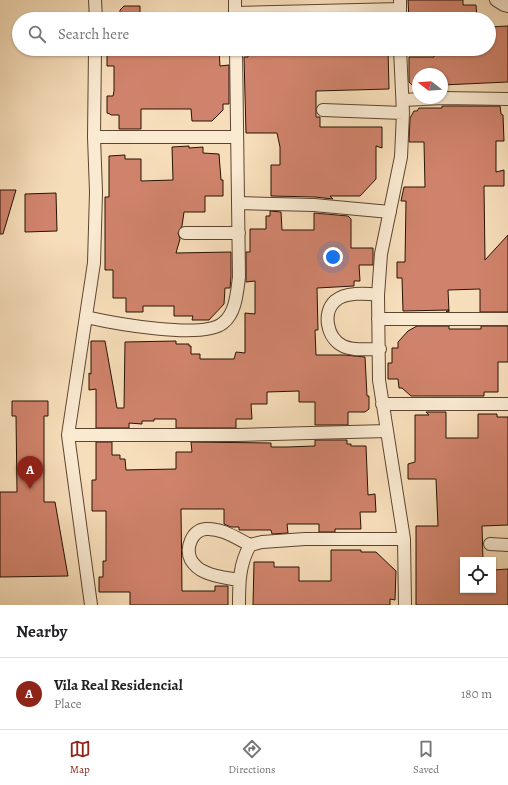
<!DOCTYPE html>
<html lang="en">
<head>
<meta charset="utf-8">
<style>
	body { margin:0; font-family:Alegreya,serif; background:#f6f6f6; color:#202124 }
	.controls { position:absolute; right:12px; bottom:12px; display:grid; overflow:hidden; border-radius:0px; box-shadow:0 1px 3px #0004 }
	.controls button { width:36px; height:36px; display:grid; place-items:center; padding:0; border:0; border-bottom:1px solid #e0e0e0; background:#fff; color:#202124; font:20px sans-serif }
	.compass { position:absolute; left:412px; top:68px; width:36px; height:36px; border-radius:50%; background:#fff; box-shadow:0 1px 3px #0004; rotate:287deg }
	.you { position:absolute; left:333px; top:257px; width:14px; height:14px; margin:-10px; border:3px solid #fff; border-radius:50%; background:#1a73e8; box-shadow:0 0 0 6px #1a73e833 }
	.badge { display:grid; place-items:center; width:26px; height:26px; border-radius:50%; background:#8f2418; color:#fff; font-size:13px; font-weight:700 }
	.pin { position:absolute; translate:-50% -33px; filter:drop-shadow(0 1px 2px #0008) }
	.pin::after { content:''; position:absolute; top:21px; width:14px; height:12px; background:inherit; clip-path:polygon(0 0,100% 0,50% 100%) }
	.list { margin:0; padding:0; list-style:none }
	h2 { display:flex; justify-content:space-between; align-items:center; height:52px; margin:0; padding:0 16px; font-size:17px }
	h2 small { font-size:13px; font-weight:400; color:#757577 }
	.list li { display:grid; grid-template-columns:26px 1fr auto; gap:12px; align-items:center; box-sizing:border-box; height:72px; padding:0 16px; border-top:1px solid #e0e0e0 }
	.list b { display:block; font-size:15px; white-space:nowrap }
	.list p { margin:0; font-size:13px; white-space:nowrap; color:#757577 }
	.list em { font-size:13px; font-style:normal; color:#757577 }
	.icon { flex:none; width:22px; height:22px; fill:none; stroke:currentColor; stroke-width:2; stroke-linecap:round; stroke-linejoin:round }
	.map { position:relative; flex:none; width:508px; height:605px; overflow:hidden }
	.search { position:absolute; background:#fff; box-shadow:0 1px 3px #0004; left:12px; right:12px; top:12px; height:44px; display:flex; align-items:center; gap:10px; box-sizing:border-box; padding:0 14px; border-radius:22px; color:#757577; font-size:15px }
	.sheet { height:124px; background:#fff }
	nav { display:flex; justify-content:space-around; align-items:center; box-sizing:border-box; height:56px; border-top:1px solid #e0e0e0; background:#fff; font-size:11px; color:#757577 }
	nav a { display:grid; justify-items:center; gap:2px }
	nav .on { color:#8f2418 }
	.map>svg:first-child { display:block }
	.building { fill:#d0836c; stroke:#281202 }
	.lines { fill:none; stroke-linecap:round; stroke-linejoin:round }
	.minor-casing { stroke:#5c4530; stroke-width:14 }
	.minor { stroke:#faead2; stroke-width:12 }
</style>
</head>
<body>
<div class="map">
<svg width="508" height="605" viewBox="0 0 508 605">
	<rect width="100%" height="100%" fill="#f7deba"/>
	<filter id="stains"><feTurbulence type="fractalNoise" baseFrequency=".005" numOctaves="4"/><feColorMatrix values="0 0 0 0 .2 0 0 0 0 .09 0 0 0 0 .02 0 0 0 .5 -.17"/></filter>
	<radialGradient id="worn" r=".72"><stop offset=".6" stop-color="#630" stop-opacity="0"/><stop offset="1" stop-color="#630" stop-opacity=".3"/></radialGradient>
	<path class="building" d="M408,0H463V5H476L477,19H409Z
		M124,6H140V19H120V10Z
		M508,26V82L442,85V74H418V91L409,82V57H434V49H489V27Z
		M107,49H219L220,66L229,65V104H223V110L212,121H192L191,109H141V129H119V115H111L110,114L107,113V96H113L114,91V66H107Z
		M254,49H388L389,89L316,91V117H320V127H382V148L376,146V179L360,196H330L333,199L315,197L271,196V165H280V147L277,133H246L244,57H248V50Z
		M442,106H500L501,114L503,115L504,141H496V172L504,170V186H484L485,260L508,235V312H480V289L448,290L449,312H446L449,310L403,311L402,278H397V262H405L406,201H401L404,187H425L424,142H409L410,118L414,111H417L419,108H442Z
		M189,146V148L203,147V153L219,154L221,180H223V196H205V212H184L182,226L178,233L180,239L176,253L231,252V277L230,288H225L224,304L209,320H192L193,316H174V306H143V312H126V298H113V270H105V197H109V156L125,155V159H141V181L173,180L172,147Z
		M0,190H16L3,234H0Z
		M56,193L57,231L25,232V194Z
		M270,211L281,212L282,230H314V213L348,216L351,219V248H373V265H359L360,281H354V286L317,288L318,330H315L316,355H344L365,357L367,396H369V409L365,412H348V425H315V402H299V391L267,392V404H251L252,419H236V428H176V419H154V421H142V424L129,423V428H96V389L89,390V373L91,374V341H105L117,408H124L125,342L176,341V344H189V346H191V354H200V359H234L236,352L245,353V313L255,314V281L246,282V252H250V229H266V216H270Z
		M417,326H449V329H481V326H508V362H498V392H484V396H411L402,388H399L398,379H388V363H392V348H398V342L408,331Z
		M12,401H48V416H44V502H55L68,576L0,577V492H17L16,416H12Z
		M426,412H446V438H478V414H497V417H508V525L482,526L483,560H463V590H493V570L508,569V605H416V526H438L436,479H408V464L415,462V415H429Z
		M315,440H347V444H351V446H366L368,495L375,494L376,512H360L361,529H335V532H319V524H287L288,533L272,534L271,530H239V527H231L224,524V509H181L182,591H215V586H228V605H130V592H99V577H103V561H106V511H92V480H96V442H112V455H120V459H125L126,470L176,469V452H192L191,442L271,443V447H287L315,446Z
		M331,550H361V552H376L396,571L395,600L390,599V605H253L254,562H274V567H299V581H331Z"/>
	<g class="lines">
		<g class="minor-casing">
			<path id="minor" d="M95,0L96,19
				M235,0V19
				M400,0V19
				M496,0L504,5L508,6
				M235,13L400,9
				M400,49L403,113L401,157L381,254L378,295L379,380L404,539L405,605
				M403,100L443,98L508,99
				M323,110L403,113
				M94,137H236
				M238,203L314,205L390,212
				M185,233H239
				M378,295C366,293 345,292 335,301C322,313 327,338 343,346C353,351 368,349 380,349
				M86,317C112,323 203,340 223,323C236,313 237,292 239,277L236,49
				M378,319H508
				M382,404H508
				M68,435H237L387,431
				M490,544L508,545
				M239,580C228,578 215,577 205,572C200,570 194,565 191,560C185,548 192,530 206,529C222,528 236,538 250,545
				M91,605L68,435L94,263L96,192L94,137L95,49
				M239,605C239,583 239,565 250,545L262,542L305,539H404"/>
		</g>
		<use href="#minor" class="minor"/>
	</g>
	<rect width="100%" height="100%" filter="url(#stains)"/>
	<rect width="100%" height="100%" fill="url(#worn)"/>
</svg>
<div class="controls">
<button><svg class="icon" aria-label="locate" viewBox="0 0 24 24"><circle cx="12" cy="12" r="6"/><path d="M12 2v4M12 18v4M2 12h4M18 12h4"/></svg></button>
</div>
<svg class="compass" viewBox="-18 -18 36 36"><path d="M0-13l5 13h-10z" fill="#e53935"/><path d="M0 13l5-13h-10z" fill="#757577"/></svg>
<div class="you"></div>
<div class="pin badge" style="left:30px;top:489px">A</div>
<div class="search"><svg class="icon" aria-label="search" viewBox="0 0 24 24"><circle cx="10" cy="10" r="6"/><path d="M15 15l6 6"/></svg>Search here</div>
</div>
<section class="sheet">
<h2>Nearby<small></small></h2>
<ul class="list">
<li><span class="badge">A</span><div><b>Vila Real Residencial</b><p>Place</p></div><em>180 m</em></li>
</ul>
</section>
<nav>
<a class="on"><svg class="icon" aria-label="map" viewBox="0 0 24 24"><path d="M3 6l6-2 6 2 6-2v14l-6 2-6-2-6 2zM9 4v14M15 6v14"/></svg>Map</a>
<a><svg class="icon" aria-label="directions" viewBox="0 0 24 24"><path d="M12 3l9 9-9 9-9-9zM9 14v-3h6M13 9l2 2-2 2"/></svg>Directions</a>
<a><svg class="icon" aria-label="saved" viewBox="0 0 24 24"><path d="M7 4h10v16l-5-4-5 4z"/></svg>Saved</a>
</nav>
</body>
</html>
